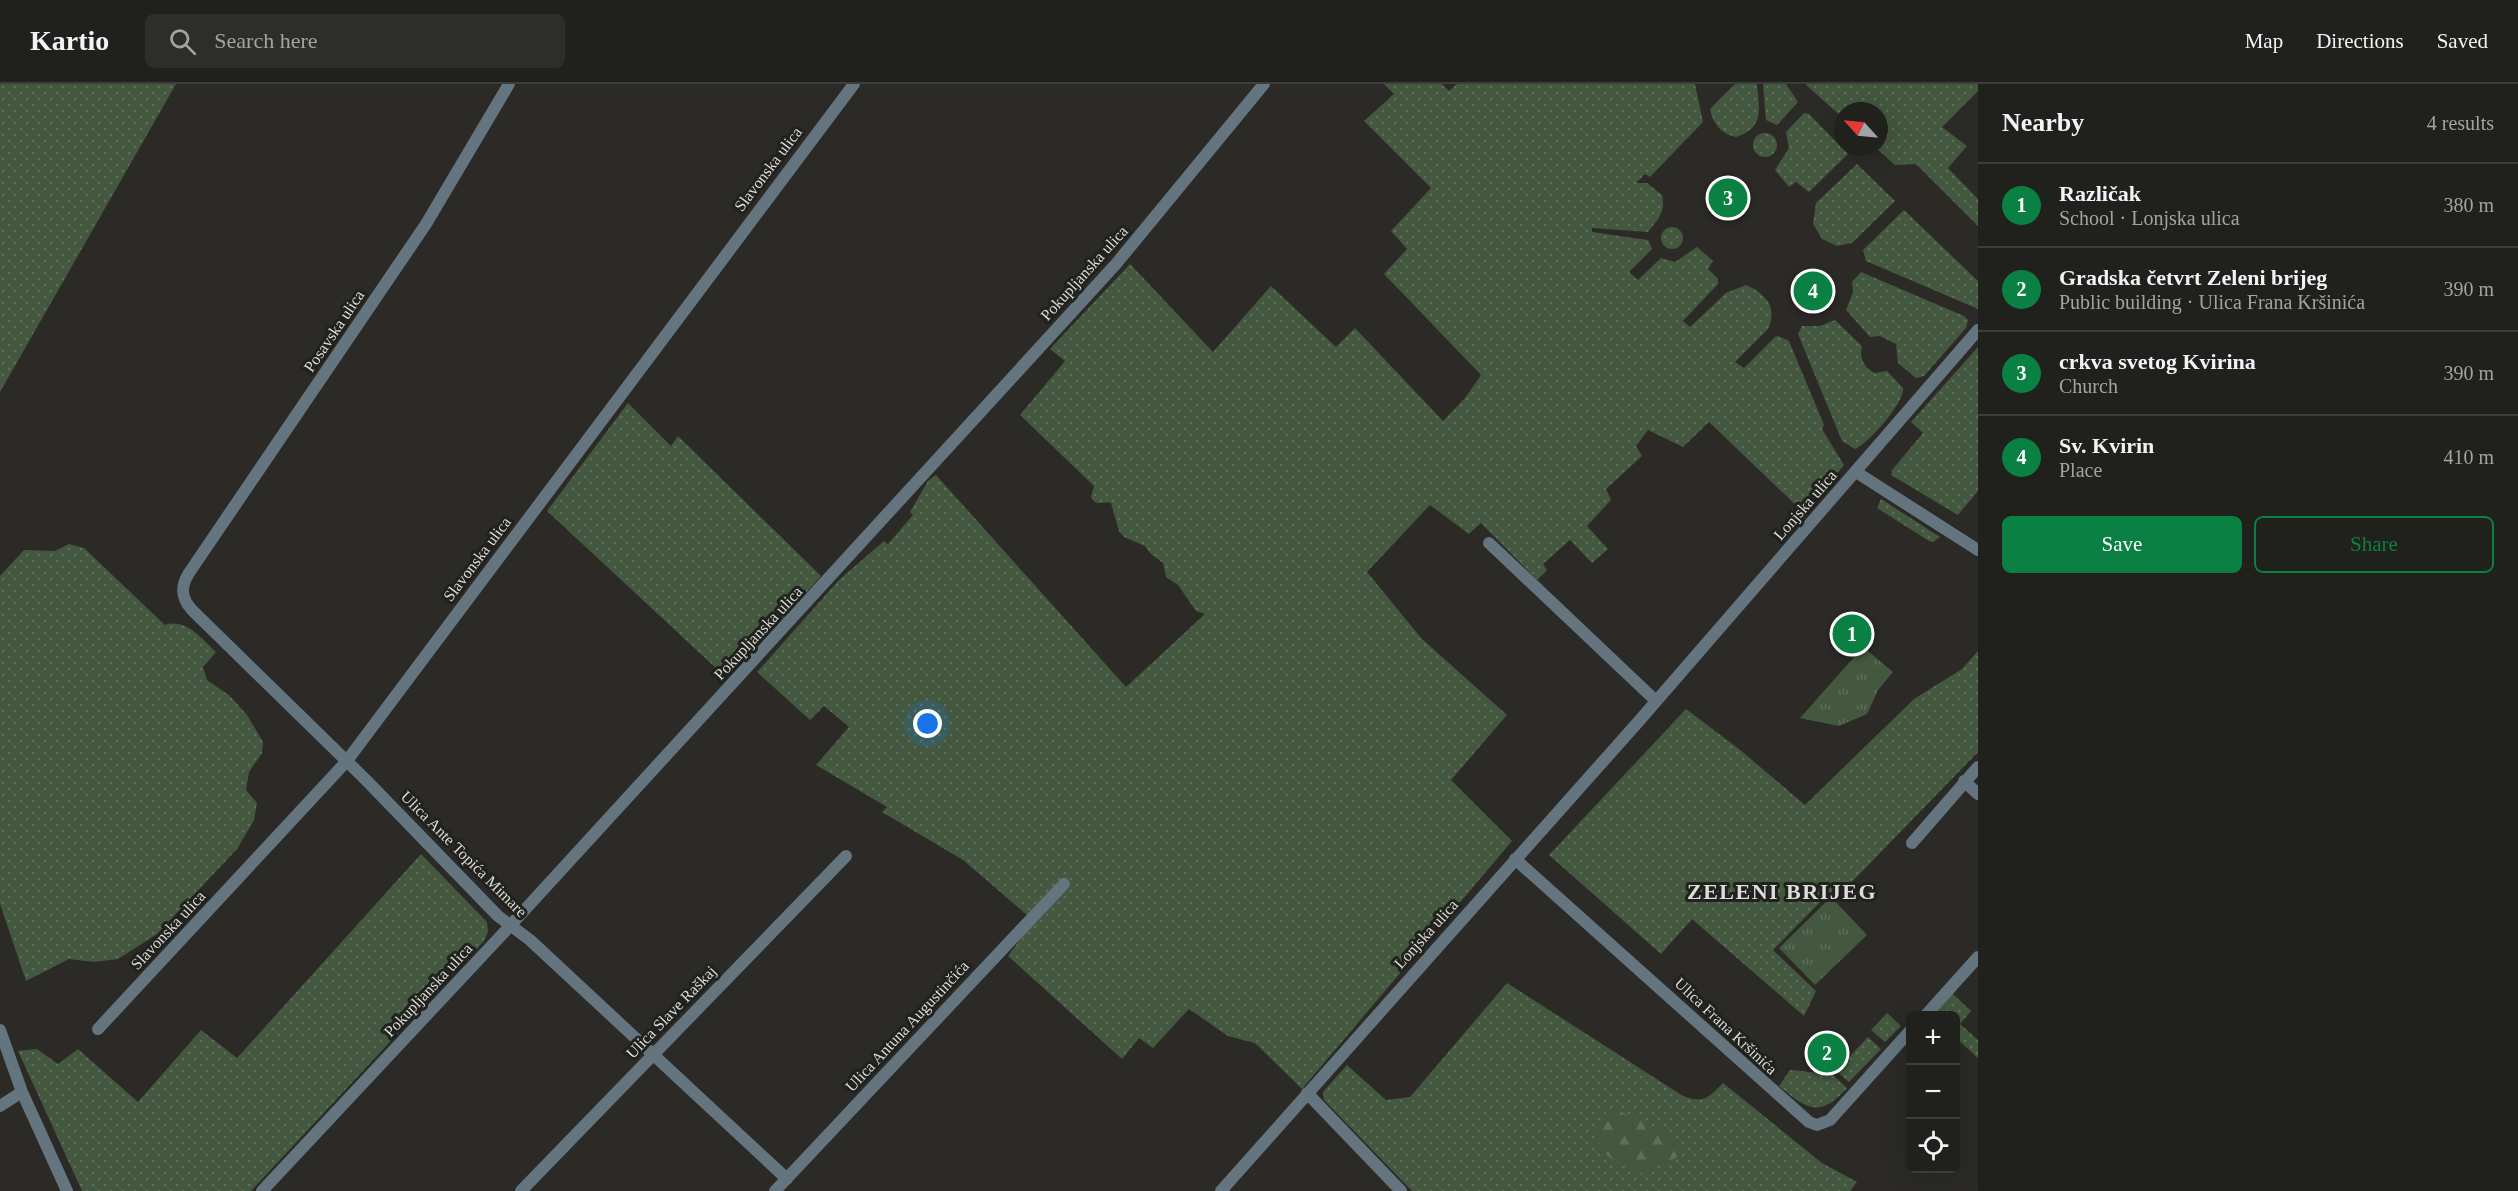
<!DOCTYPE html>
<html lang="en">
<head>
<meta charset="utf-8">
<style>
	body { margin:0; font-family:Georgia,serif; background:#2d2d2a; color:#f1f3f6 }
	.controls { position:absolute; right:18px; bottom:18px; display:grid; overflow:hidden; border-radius:9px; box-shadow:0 6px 24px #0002 }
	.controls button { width:54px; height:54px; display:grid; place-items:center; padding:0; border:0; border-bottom:2px solid #3d3e3b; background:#20201d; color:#f1f3f6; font:30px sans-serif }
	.compass { position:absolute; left:1834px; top:18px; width:54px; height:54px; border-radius:50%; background:#20201d; box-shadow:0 6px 24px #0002; rotate:297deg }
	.you { position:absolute; left:928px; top:640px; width:21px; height:21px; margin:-15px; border:4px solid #fff; border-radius:50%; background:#1a73e8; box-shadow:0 0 0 9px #1a73e833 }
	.badge { display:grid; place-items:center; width:39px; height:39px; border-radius:50%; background:#0b8043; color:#fff; font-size:20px; font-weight:700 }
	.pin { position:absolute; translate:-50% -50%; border:3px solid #fff; box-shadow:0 2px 6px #0006 }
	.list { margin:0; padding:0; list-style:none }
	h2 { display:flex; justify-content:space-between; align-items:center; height:78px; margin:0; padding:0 24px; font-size:26px }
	h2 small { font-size:20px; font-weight:400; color:#a2a3a4 }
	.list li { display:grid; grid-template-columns:39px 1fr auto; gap:18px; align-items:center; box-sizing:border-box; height:84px; padding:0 24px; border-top:2px solid #3d3e3b }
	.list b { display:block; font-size:22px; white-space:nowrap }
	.list p { margin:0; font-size:20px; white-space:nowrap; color:#a2a3a4 }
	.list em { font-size:20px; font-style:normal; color:#a2a3a4 }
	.actions { display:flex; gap:12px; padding:18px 24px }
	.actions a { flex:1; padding:14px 0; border:2px solid #0b8043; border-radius:9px; text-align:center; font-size:21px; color:#0b8043 }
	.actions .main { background:#0b8043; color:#fff }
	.icon { flex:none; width:33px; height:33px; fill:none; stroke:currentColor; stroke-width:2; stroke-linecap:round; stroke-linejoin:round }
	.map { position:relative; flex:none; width:1978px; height:1107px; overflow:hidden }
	header { display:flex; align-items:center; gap:36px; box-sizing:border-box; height:84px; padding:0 30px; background:#20201d; border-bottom:2px solid #3d3e3b }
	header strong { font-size:28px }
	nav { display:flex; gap:33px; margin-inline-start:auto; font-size:21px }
	.search { width:420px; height:54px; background:#2d2d2a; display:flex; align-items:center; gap:15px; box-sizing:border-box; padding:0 21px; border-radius:9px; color:#a2a3a4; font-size:22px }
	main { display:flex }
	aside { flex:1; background:#20201d }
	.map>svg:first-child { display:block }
	.grass { fill:url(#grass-dots) }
	.forest { fill:url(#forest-firs) }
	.park { fill:url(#park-tufts) }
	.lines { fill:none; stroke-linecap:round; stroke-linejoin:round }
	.street { stroke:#64757f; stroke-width:12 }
	.labels { text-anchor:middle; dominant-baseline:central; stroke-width:6; stroke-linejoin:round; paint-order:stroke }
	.street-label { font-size:16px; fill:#dcdcda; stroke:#21211e }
	.district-label { font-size:22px; font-weight:bold; letter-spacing:1.5px; fill:#dcdcda; stroke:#21211e }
</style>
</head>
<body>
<header>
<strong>Kartio</strong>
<div class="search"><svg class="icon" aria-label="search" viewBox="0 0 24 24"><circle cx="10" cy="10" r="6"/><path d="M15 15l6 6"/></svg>Search here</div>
<nav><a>Map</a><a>Directions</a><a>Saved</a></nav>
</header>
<main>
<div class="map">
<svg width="1978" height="1107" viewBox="0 0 1978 1107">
	<defs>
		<pattern id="grass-dots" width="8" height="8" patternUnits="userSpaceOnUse" patternTransform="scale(1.5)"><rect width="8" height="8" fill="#43583e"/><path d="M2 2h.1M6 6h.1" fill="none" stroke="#5e6f59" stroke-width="1.8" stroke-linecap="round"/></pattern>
		<pattern id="forest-firs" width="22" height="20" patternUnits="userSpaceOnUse" patternTransform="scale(1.5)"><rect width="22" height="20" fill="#43583e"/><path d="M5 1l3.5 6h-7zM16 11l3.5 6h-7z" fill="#5e6f59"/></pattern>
		<pattern id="park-tufts" width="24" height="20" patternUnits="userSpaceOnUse" patternTransform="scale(1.5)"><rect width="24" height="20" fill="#43583e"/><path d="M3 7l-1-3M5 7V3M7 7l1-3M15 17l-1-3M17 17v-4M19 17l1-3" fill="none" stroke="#5e6f59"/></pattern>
	</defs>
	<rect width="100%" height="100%" fill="#2b2a27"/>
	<path class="grass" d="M0,0H176L0,308Z
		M1384,0H1442L1449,7L1457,0H1695L1703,38L1650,93L1645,90L1636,99H1647L1662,111C1666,128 1658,135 1648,148L1592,144V148L1648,156L1652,165L1629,188L1638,196L1661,174L1675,178L1697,163L1713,177L1708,185L1718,195V200L1683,237L1690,243L1726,209L1746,201C1766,210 1778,223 1768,245L1735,278L1744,284L1775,253L1778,252L1789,257L1824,341L1822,345L1844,381L1803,428L1709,338L1683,363L1648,346L1636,362L1642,372L1606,405L1611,416L1587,442L1608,465L1592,479L1570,456L1543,480L1547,486L1537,496L1481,439L1469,450L1430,421L1367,488L1422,555L1507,631L1451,696L1512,757L1302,1005L1255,959L1228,952L1189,925L1153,964L1139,954L1122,975L1008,872L1034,837L963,776L882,728L887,723L816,681L849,643L824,622L810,636L757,588L839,496L884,457L888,460L913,431L910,428L928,397L936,391L1126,603L1205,530L1196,527L1178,501L1166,493L1163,479L1150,469L1145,462L1124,453L1119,447L1111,419C1102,417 1096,423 1091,413L1094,402L1020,331L1065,277L1050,265L1130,180L1213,268L1271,202L1336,263L1355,244L1443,337L1465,314L1481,291L1384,190L1407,165L1391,147L1431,104L1364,37L1394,10Z
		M1735,0H1757C1759,24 1765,44 1736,53C1721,50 1713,40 1710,25Z
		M1763,0H1786L1798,18L1777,41L1766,36Z
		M1805,0H1978V7L1942,43L1967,62L1948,84L1978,115V142L1916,80L1895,81L1875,63H1879V27H1843V34Z
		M1804,29L1809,30L1848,70L1809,108L1796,98L1789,103L1775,86L1789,64L1786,48Z
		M1753 61a12 12 0 1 1 24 0a12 12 0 1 1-24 0Z
		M1857,80L1895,117L1852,159L1837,162L1822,155L1813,140L1816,119Z
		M1904,126L1978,197V225L1866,177L1863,166Z
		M1661 154a11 11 0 1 1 22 0a11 11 0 1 1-22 0Z
		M1861,188L1964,232L1968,236L1966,244L1924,292L1916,294L1898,279L1896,260L1880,252L1870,253L1846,226L1853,208L1852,198Z
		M1835,236L1862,262C1859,274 1864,284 1875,289L1887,287L1903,304C1905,318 1868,360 1855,365L1842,357L1798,250L1802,242H1820Z
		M1978,263V407L1958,431L1891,391L1892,386L1923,349L1911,338Z
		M628,319L671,362L678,352L821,492C789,527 760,565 718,586L547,427Z
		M1881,415L1940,453L1933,458L1929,457L1877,424Z
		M69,460L84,464L165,541C186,534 201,554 216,568L203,583L207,596L230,612L247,631L263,658L262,669L249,688L246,706L257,719L254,736L237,765L157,850L118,875L94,878L69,875L26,897L0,820V492L24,466L55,467Z
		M1978,567V668L1843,807L1829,809L1773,866L1816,907L1804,932L1692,835L1661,870L1549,771L1686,625L1739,665L1805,721L1914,615L1962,585Z
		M421,770L487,838L488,848L484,857L251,1107H82L18,967L37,965L58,980L78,965L138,1018L201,946L237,974Z
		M1507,899L1683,1012C1704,1020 1708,1014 1723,999L1822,1079L1857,1098L1850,1107H1412L1324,1016L1323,1008L1347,981L1386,1016L1410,1013Z
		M1952,909L1971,927L1960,940L1978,956V974L1956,954V932H1932Z
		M1887,929L1901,942L1885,958L1871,946Z
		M1868,953L1881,965L1849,998L1836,987Z
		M1790,986L1832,990L1847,1004C1819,1035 1807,1025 1779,1002Z"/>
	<path class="forest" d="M1617,1026L1673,1052L1680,1065L1676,1074L1639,1090C1613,1077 1603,1075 1594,1046L1607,1027Z"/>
	<path class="park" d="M1863,563L1893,588L1878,606L1867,630L1839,642L1800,634Z
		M1831,813L1867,851L1815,901L1779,864Z"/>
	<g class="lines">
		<path class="street" d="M509,0L426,140L189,489C180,503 181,514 192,526L366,696L498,832L530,856L787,1095
			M1856,388L1978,466
			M1489,459L1656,617
			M1964,697L1978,710
			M1912,759L1978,683
			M1515,775L1809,1038L1817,1041L1830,1036L1910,947
			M1925,932L1978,873
			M98,945L346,678L854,0
			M0,946L22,1008L67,1107
			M1307,1009L1401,1107
			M0,1022L22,1008
			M262,1107L510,842L1116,180L1264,0
			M521,1107L846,772
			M775,1107L1064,800
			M1221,1107L1639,637L1978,246"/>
	</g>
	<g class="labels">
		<g class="street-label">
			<text transform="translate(768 85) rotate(-53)">Slavonska ulica</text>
			<text transform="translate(1084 189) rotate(-48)">Pokupljanska ulica</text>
			<text transform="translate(334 247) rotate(-56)">Posavska ulica</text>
			<text transform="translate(1805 421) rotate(-49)">Lonjska ulica</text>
			<text transform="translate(477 475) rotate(-53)">Slavonska ulica</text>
			<text transform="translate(758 549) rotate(-47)">Pokupljanska ulica</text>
			<text transform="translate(464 770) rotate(45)">Ulica Ante Topića Mimare</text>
			<text transform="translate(168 846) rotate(-47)">Slavonska ulica</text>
			<text transform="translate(1426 850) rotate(-48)">Lonjska ulica</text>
			<text transform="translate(428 906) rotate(-47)">Pokupljanska ulica</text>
			<text transform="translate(671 928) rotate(-46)">Ulica Slave Raškaj</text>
			<text transform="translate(907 942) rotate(-47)">Ulica Antuna Augustinčića</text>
			<text transform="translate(1726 942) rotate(43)">Ulica Frana Kršinića</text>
		</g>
		<g class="district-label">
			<text x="1782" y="807">ZELENI BRIJEG</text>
		</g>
	</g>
</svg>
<div class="controls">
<button>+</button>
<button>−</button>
<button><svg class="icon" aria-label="locate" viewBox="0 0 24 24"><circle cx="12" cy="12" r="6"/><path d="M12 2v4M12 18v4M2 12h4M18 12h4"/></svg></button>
</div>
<svg class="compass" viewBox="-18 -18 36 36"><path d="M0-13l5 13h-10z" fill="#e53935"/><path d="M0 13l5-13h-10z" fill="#a2a3a4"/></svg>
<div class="you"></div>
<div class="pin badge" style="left:1852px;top:550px">1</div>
<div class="pin badge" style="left:1827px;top:969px">2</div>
<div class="pin badge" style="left:1728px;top:114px">3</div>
<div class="pin badge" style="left:1813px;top:207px">4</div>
</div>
<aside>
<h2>Nearby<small>4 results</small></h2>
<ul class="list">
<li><span class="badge">1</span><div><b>Različak</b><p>School · Lonjska ulica</p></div><em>380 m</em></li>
<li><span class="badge">2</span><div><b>Gradska četvrt Zeleni brijeg</b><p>Public building · Ulica Frana Kršinića</p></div><em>390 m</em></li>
<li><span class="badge">3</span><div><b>crkva svetog Kvirina</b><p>Church</p></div><em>390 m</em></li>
<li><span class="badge">4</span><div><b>Sv. Kvirin</b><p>Place</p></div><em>410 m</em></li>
</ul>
<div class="actions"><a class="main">Save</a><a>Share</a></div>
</aside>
</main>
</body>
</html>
